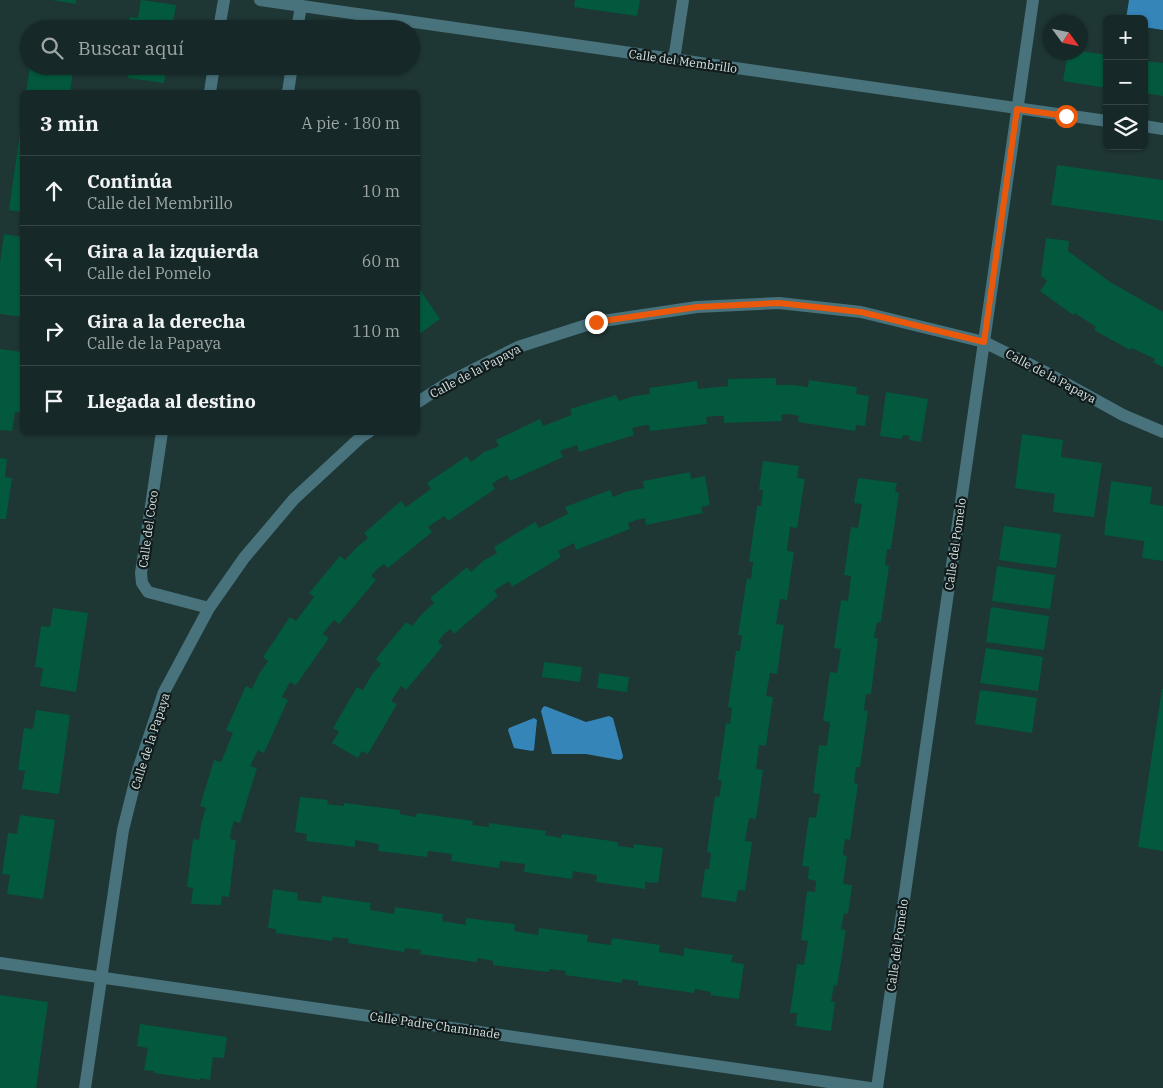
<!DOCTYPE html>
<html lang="es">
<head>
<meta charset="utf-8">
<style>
	body { margin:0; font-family:"IBM Plex Serif",serif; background:#1f302f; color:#f1f3f6 }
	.controls { position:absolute; right:15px; top:15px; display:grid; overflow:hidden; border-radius:8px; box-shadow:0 1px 4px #0004 }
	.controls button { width:45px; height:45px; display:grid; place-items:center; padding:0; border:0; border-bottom:1px solid #354444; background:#162827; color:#f1f3f6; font:25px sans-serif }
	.compass { position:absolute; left:1043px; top:15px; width:45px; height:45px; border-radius:50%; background:#162827; box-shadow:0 1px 4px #0004; rotate:123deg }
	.stop { position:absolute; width:15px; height:15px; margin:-11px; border:4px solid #ea580c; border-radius:50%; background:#fff }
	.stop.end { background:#ea580c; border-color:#fff; box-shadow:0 1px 5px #0008 }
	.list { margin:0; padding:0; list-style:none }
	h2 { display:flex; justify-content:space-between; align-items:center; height:65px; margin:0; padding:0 20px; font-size:21px }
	h2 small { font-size:16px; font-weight:400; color:#9ea6a7 }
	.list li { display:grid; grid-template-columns:32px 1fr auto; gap:15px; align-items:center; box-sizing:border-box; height:70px; padding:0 20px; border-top:1px solid #354444 }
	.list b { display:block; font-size:19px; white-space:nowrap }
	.list p { margin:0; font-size:16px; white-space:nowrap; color:#9ea6a7 }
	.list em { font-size:16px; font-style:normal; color:#9ea6a7 }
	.icon { flex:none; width:28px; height:28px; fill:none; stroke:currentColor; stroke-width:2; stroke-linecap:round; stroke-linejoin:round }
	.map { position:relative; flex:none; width:1163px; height:1088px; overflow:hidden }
	.search { position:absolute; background:#162827; box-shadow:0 1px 4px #0004; left:20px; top:20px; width:400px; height:55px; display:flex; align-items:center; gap:12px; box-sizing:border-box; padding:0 18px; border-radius:28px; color:#9ea6a7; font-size:19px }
	.panel { position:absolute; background:#162827; box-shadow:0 1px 4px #0004; left:20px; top:90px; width:400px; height:345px; border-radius:8px }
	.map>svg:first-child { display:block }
	.water { fill:#3685b8 }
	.building { fill:#03593d }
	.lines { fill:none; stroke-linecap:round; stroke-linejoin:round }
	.service { stroke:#48727c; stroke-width:12 }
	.minor { stroke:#48727c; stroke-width:12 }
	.route { stroke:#ea580c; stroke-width:6 }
	.labels { text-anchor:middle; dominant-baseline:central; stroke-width:4.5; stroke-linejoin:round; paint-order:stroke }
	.street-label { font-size:12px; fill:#d5e4e2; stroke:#111b1b }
</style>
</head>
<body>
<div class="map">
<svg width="1163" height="1088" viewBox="0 0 1163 1088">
	<rect width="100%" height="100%" fill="#1e3634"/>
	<path class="water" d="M1129,0H1163V30L1144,27V19H1126Z
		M545,706L586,722L609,716L613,718L623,756L622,759L619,760L586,754H552L541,711L543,707Z
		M534,718L537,720L534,750L532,751L514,748L508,730L509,728Z"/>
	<path class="building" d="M52,0H76V4Z
		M141,0L176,5L172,29H128L130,17L138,18Z
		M575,0H640L637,16L574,7Z
		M1080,51L1107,55V88L1063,81L1068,52Z
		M1144,61L1163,63V96L1144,93Z
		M30,66H74L70,92H26Z
		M130,66H167L164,83L128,78Z
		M20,132H22V212L9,210Z
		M1057,165L1163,180V221L1051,205Z
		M4,234L22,237V317L0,314V263Z
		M1046,238L1069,241L1068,251L1110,282L1163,312V367L1153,362L1155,359L1132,348L1130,350L1094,330L1096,327L1075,313L1073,315L1040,291L1047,281L1041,276Z
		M418,287L440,319L418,335Z
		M0,349L22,352V413L15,412L12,431L0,430Z
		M776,378V385H792L808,387L809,380L857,387L856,394L869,396L865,426L856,425L855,431L798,422L799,416L790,414L781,415L782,421L724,423V416H715L706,417L707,424L650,431L649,425L640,426L632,428L634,435L579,452L577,445L568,448L560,451L563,457L510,481L507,475L499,479L492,484L495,489L448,521L444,516L428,527L432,532L388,568L384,564L377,569L371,576L376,580L339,624L334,620L328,627L323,634L329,638L296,685L290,682L282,697L288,700L264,753L258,750L250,766L257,768L240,823L234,821L231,830L230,839L236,840L229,897L222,896L221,905L191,904L193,888L187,887L193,839L199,840L201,824L206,808L200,806L214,760L221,762L233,733L226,730L246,686L252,689L259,674L268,661L263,657L290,617L296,621L314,597L309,593L340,556L345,560L356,548L368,538L364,533L401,501L406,507L431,489L427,483L467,456L471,462L484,452L499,446L496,440L540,419L543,426L572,415L570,409L616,395L619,401L634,396L650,394L649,388L697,381L698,389L728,386V379Z
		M886,392L928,399L921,442L909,440L910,436L903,435L902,439L880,436Z
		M1022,434L1063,440L1061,457L1102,463L1094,517L1053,512L1055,494L1015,488Z
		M0,458L7,459L5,477L12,478L6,519H0Z
		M763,461L799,466L797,478L805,479L797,528L790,527L787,551L794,552L787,600L780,599L776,624L784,625L777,674L770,673L766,696L773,697L766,746L759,745L756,769L763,770L756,819L749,818L745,841L752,842L745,891L738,890L736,902L701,897L705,869H709L711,853L707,852L715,796L719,797L722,781L718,780L726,723L730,724L732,708L728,707L736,651H740L742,635H738L747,578L751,579L753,562H749L757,506H761L763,490H759Z
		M690,472L691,479L705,476L710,505L701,507L703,513L646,525L645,518L636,520L628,523L630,529L576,550L574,543L558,551L561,557L512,587L509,581L501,586L494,591L498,596L454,634L450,629L443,635L438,642L443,646L406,690L401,686L391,701L397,704L368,754L362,751L358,758L332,743L339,732L333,728L357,687L363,690L371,676L381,664L376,659L406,622L412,626L422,614L434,603L430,598L467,567L471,572L483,561L497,553L494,547L535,522L539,528L568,514L565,507L610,490L613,497L628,491L644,488L643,481Z
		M858,478L897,483L895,492L899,493L891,549H887L885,565L889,566L881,622H877L874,638H878L871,694H866L864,710L868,711L860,767H856L854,783L858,784L850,840L845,839L843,855L847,856L843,884L852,885L848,914L844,913L841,929L846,930L837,986L834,985L831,1002H835L831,1031L796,1026L797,1013H790L797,964L804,965L808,941L801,940L807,891L815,892L816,881L808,879L809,867L802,866L809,817L816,818L820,794L813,793L819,745L827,746L830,722L823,721L830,672L837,673L841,649L834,648L841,600L848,601L851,576L844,575L851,527L858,528L862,504L854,503Z
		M1111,481L1152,487L1150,504L1163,506V561L1142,558L1144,541L1104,535Z
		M1004,526L1061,534L1056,568L999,560Z
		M997,566L1055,575L1050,609L992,601Z
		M991,607L1049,616L1044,650L986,642Z
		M53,608L88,613L76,692L40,686L43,668L35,667L41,626L50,627Z
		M986,648L1043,657L1038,691L980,683Z
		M544,662L582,667L580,682L542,677Z
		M599,673L629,677L627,692L597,688Z
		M1162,689H1163V851L1138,847Z
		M980,690L1037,698L1032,733L975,724Z
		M36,710L70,715L59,794L22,789L25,771L18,770L24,728L33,729Z
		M300,797L328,800L327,804L344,806V803L400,810V814L416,817L417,813L473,821L472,825L489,827V823L546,831L545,835L561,838L562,834L618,842V846L634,848V844L663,848L658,883L645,882V889L596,882L597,875L573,871L572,879L524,872L525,864L500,861L499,868L451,861L452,854L428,851L427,857L378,851L379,844L355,840V847L306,841L307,834L295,832Z
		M20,815L55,820L43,899L7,894L10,875L2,874L8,833L17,834Z
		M273,889L298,893L297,900L321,903L322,896L371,903L370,910L394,914L395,907L443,914L442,921L466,925V918L515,924L514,931L538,935L539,928L588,935L587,942L611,945L612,938L660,945L659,952L684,956V948L733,955L731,962L744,964L739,999L710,995L711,992L695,989L694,993L638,985V981L622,979V983L565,975L566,971L549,969V972L493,965V961L478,958L476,962L420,954L421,950L405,948L404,952L348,943L349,939L333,937L332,941L276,933V929L268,928Z
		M0,995L48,1002L36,1088H0Z
		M140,1024L227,1037L224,1058L213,1057L210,1080L200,1078V1080L154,1073V1071L144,1070L148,1048L137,1046Z"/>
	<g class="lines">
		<path class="service" d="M297,29L301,6
			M288,92L292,66"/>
		<path class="minor" d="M260,0L1107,121
			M219,29L224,0
			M674,60L683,0
			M210,92L214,66
			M1144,126L1163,129
			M418,402L449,382L518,347L596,322L697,307L779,303L861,312L984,342L1045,372L1123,415L1163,432
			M162,432L141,573L142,583L148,592L209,608
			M0,963L870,1088
			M85,1088L123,830L138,770L164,692L209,608L244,558L294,499L361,437L369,432
			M877,1088L1033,0"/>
	</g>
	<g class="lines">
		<path class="route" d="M596,322L697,307L779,303L861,312L984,342L1017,109L1066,116"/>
	</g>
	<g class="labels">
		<g class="street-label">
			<text transform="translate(683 61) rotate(8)">Calle del Membrillo</text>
			<text transform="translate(475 371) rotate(-28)">Calle de la Papaya</text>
			<text transform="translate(1051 376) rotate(28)">Calle de la Papaya</text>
			<text transform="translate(148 529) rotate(-82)">Calle del Coco</text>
			<text transform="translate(955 544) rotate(-82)">Calle del Pomelo</text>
			<text transform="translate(150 741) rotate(-72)">Calle de la Papaya</text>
			<text transform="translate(897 945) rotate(-82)">Calle del Pomelo</text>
			<text transform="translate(435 1025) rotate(8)">Calle Padre Chaminade</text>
		</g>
	</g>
</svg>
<div class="controls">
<button>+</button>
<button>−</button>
<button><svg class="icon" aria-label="layers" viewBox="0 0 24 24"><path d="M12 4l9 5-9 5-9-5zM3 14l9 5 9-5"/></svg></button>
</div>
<svg class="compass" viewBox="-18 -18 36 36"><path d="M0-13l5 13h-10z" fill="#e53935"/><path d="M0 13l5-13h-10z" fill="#9ea6a7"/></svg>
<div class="stop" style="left:1066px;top:116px"></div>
<div class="stop end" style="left:596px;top:322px"></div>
<div class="search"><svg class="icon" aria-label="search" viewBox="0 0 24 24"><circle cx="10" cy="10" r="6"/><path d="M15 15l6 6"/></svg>Buscar aquí</div>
<section class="panel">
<h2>3 min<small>A pie · 180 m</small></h2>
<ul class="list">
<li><svg class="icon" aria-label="ahead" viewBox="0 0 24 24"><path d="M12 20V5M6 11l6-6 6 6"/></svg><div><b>Continúa</b><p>Calle del Membrillo</p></div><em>10 m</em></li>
<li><svg class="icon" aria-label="left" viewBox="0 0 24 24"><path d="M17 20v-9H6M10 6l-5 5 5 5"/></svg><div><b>Gira a la izquierda</b><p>Calle del Pomelo</p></div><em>60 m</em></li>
<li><svg class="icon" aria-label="right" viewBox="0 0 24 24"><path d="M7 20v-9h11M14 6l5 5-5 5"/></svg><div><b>Gira a la derecha</b><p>Calle de la Papaya</p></div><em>110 m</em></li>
<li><svg class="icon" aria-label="arrive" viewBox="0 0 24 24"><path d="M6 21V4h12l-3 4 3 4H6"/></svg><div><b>Llegada al destino</b></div></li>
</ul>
</section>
</div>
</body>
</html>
